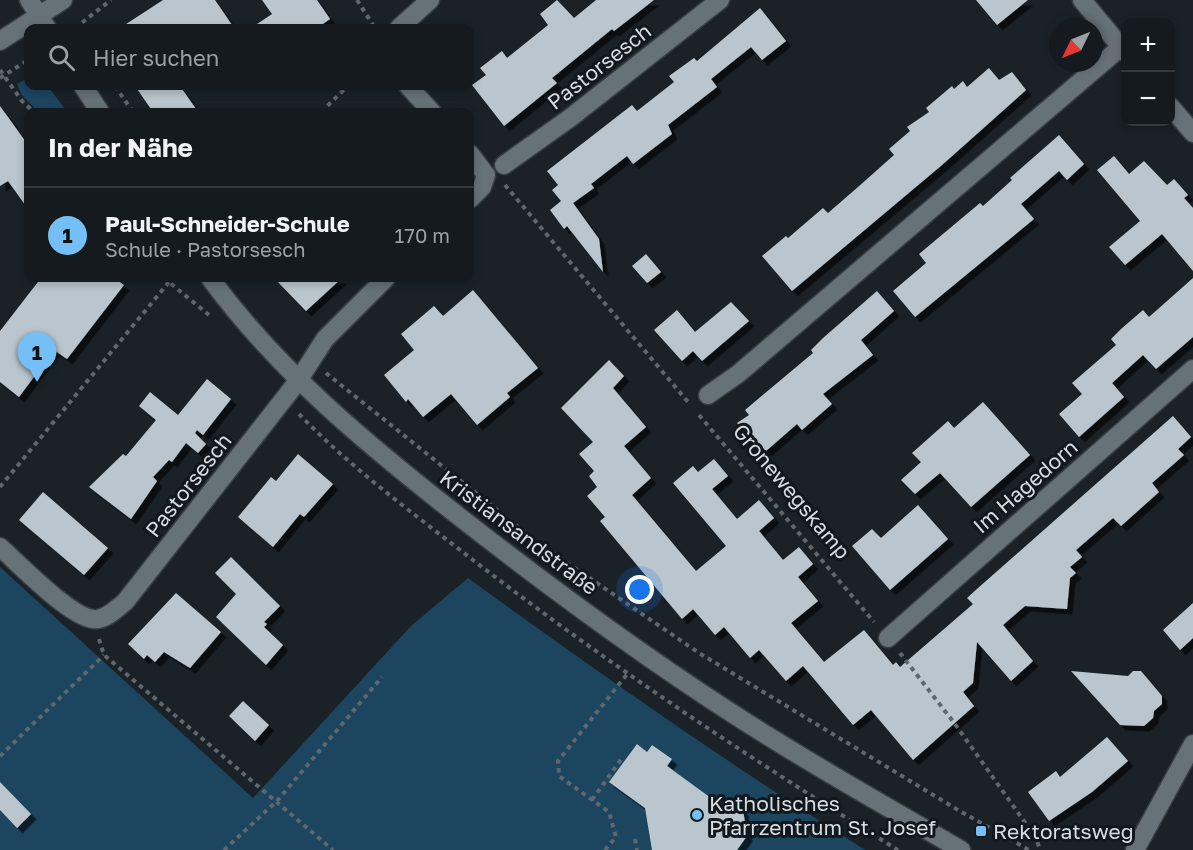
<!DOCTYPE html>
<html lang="de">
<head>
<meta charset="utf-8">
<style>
	body { margin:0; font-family:"Golos Text",sans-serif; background:#1d2327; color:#f1f3f6 }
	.controls { position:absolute; right:18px; top:18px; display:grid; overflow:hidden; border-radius:12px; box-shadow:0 3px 9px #0003 }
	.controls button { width:54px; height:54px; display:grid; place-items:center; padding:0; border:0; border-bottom:2px solid #33383c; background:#141a1e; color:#f1f3f6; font:30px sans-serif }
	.compass { position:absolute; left:1049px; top:18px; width:54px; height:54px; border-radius:50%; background:#141a1e; box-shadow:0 3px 9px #0003; rotate:227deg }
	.you { position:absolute; left:640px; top:590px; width:21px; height:21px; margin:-15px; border:4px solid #fff; border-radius:50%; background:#1a73e8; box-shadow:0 0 0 9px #1a73e833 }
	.badge { display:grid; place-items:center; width:39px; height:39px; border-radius:50%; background:#74c0f6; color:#111; font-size:20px; font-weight:700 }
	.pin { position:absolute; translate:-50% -50px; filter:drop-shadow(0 2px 3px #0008) }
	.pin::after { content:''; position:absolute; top:32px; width:21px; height:18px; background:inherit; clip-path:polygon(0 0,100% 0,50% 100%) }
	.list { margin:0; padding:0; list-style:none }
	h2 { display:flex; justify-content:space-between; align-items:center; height:78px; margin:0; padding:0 24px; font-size:26px }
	h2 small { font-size:20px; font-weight:400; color:#9da1a4 }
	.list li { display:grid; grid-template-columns:39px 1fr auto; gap:18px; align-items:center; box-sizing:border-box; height:96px; padding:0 24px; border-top:2px solid #33383c }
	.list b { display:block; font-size:22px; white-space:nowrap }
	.list p { margin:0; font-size:20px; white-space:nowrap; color:#9da1a4 }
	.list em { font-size:20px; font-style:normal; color:#9da1a4 }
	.icon { flex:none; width:33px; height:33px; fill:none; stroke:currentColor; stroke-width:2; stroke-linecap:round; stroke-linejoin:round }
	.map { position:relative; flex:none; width:1193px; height:850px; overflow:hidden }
	.search { position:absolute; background:#141a1e; box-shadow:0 3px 9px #0003; left:24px; top:24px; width:450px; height:66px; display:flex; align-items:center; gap:15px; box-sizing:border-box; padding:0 21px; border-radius:12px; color:#9da1a4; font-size:22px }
	.panel { position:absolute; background:#141a1e; box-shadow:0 3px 9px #0003; left:24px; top:108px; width:450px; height:174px; border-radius:12px }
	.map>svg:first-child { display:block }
	.green { fill:#1c4560 }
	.building { fill:#bac5cd; filter:url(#shadow) }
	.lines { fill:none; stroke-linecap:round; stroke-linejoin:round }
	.street-casing { stroke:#373d43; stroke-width:21 }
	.secondary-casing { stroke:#373d43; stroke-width:21 }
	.path { stroke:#5f666c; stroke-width:4; stroke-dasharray:4.5 4.5; stroke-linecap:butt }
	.street { stroke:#677178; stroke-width:18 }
	.secondary { stroke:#677178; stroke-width:18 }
	.poi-dot { fill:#74c0f6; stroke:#11191f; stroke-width:2 }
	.labels { text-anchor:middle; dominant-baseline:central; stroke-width:6; stroke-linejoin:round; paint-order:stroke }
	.street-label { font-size:21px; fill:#d6dce0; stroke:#11191f }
	.poi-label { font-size:21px; fill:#d6dce0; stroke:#11191f; text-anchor:start }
</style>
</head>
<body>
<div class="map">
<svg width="1193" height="850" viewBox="0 0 1193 850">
	<defs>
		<filter id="shadow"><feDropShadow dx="5.5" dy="5.5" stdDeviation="0" flood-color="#0009"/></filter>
	</defs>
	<rect width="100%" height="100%" fill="#1a2228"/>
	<path class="green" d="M28,78V86H48L67,112H38L22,95L17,84Z
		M0,567L253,798L411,626L468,578C598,673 729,764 865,850H0Z"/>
	<path class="building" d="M163,0H215L234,28H120Z
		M262,0H317L330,19L317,28H251L272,14Z
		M557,0L574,18L596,0H654L614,31L612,29L552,78L557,83L504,126L472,85L486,75L480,68L502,51L507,58L548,25L540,14Z
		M976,0H1028L997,25Z
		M760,8L786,41L762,60L751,47L711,79L717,87L668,125L672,134L633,164L627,156L591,184L594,188L573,203L599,239L603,272L567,226L564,229L550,210L561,201L552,190L558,185L547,171L632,105L637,111L674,82L669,76L694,58L697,61Z
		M989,68L999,80L1012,72L1026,90L942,165L792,291L762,256L786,236L788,238L823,208L828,213L858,187L894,155L889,149L910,131L907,127L929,112L926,108L952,86L954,89L963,81L967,87Z
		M135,86H180L198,112H153Z
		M0,106L28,145V209L8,181L0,186Z
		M1059,135L1084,164L1067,180L1059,171L1021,204L1034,219L915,317L893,291L926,263L919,254L980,203L983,206L1012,180L1010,178Z
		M1114,156L1129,174L1144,161L1167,185L1174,179L1188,195L1184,198L1193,208V271L1162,234L1125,265L1109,247L1140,221L1097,170Z
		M646,254L661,272L647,283L632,266Z
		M41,278H114L124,285L67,359L54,350L19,397L0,382V331Z
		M274,278H342L306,311Z
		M1193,278V337L1156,369L1143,355L1112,383L1124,397L1079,437L1059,414L1082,394L1072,383L1116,345L1111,339L1121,329L1143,310L1149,317Z
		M473,290L538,368L507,393L510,397L477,425L451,394L423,417L408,399L406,402L384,375L414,350L401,334L434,306L443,316Z
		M877,291L894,311L861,340L873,355L823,394L832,404L802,430L797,424L766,451L737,423L749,415L745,410L813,353L811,350L823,338Z
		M731,302L749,321L702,361L693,351L682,361L654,330L677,310L695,332Z
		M609,360L624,376L613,388L646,427L624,446L651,478L632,495L696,571L726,546L673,483L693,466L698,472L714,459L728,476L712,489L737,519L759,500L774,518L759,531L783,560L799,547L813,564L798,577L818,601L791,623L824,662L864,630L893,665L896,662L900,667L973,604L967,598L978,588L1173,416L1191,437L1178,449L1184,455L1152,483L1159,492L1121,526L1113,518L1076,550L1082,557L1070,567L1076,573L1070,578L1067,609L1025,606L1003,625L1033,661L1011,681L977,642L973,683L963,692L974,706L913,760L871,710L853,725L803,666L786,681L759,650L750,658L724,627L715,635L693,609L682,619L600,521L605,517L587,496L597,487L589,476L594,471L579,454L593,442L561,408Z
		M207,379L231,399L203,435L197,430L195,433L206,444L198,453L186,443L172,462L169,460L153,477L157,481L131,519L89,487L123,454L126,456L156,420L139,406L150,392L178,415Z
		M983,402L1030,455L971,507L940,473L915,494L901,480L921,462L912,453L948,421L954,428Z
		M298,454L333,484L304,517L300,514L273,547L238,517L271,477L276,481Z
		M43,492L108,548L84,575L19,520Z
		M918,505L948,539L890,590L852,546L872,529L881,538Z
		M231,557L280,606L264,622L267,624L264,627L283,645L266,665L216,617L236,594L215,573Z
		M176,593L221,632L190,668L164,652L155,662L147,655L144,659L128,644Z
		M1193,603V638L1180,650L1163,630Z
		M1071,671L1128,676L1133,671H1141L1162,696V704L1154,711L1153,718L1144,726L1120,725Z
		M243,701L269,725L255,741L229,716Z
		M1107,737L1128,761L1092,792L1049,821L1028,792L1056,771L1060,777Z
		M637,744L647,752L652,745L672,759L667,766L722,806L727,799L743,810L747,836L737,850H652L645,808L609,782Z
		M0,782L31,814L17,828L0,810Z"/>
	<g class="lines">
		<g class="street-casing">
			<path id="street" d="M1082,0L1126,53
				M399,28L430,0
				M408,86L432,112
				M1170,106L1193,133
				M470,154L486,175
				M504,165L570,118L720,0
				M470,199L482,187L486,175
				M708,395L738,374L1121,47
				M0,547C19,564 69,616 93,619C105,621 116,609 125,602L298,381L325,339L386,278
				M888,638L1193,369
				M1135,850L1193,744"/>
		</g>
		<g class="secondary-casing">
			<path id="secondary" d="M29,0L47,28
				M0,41L63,0
				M83,86L100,112
				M210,278C279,372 369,446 461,518C562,597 667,674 776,741C837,779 900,814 961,850"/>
		</g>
		<path class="path" d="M357,0L375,28
			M75,28L111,0
			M0,70L22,101L34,112
			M0,78L28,60
			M115,86L133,112
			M321,112L348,86
			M505,185L688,402
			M164,278L209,315
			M326,373L537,542L699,653L958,810L1029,850
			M299,414C351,468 414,514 473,560C609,665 752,760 898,850
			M699,415L874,622
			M0,487L169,282
			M99,639L104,655L333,850
			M900,653L955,724L1036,838L1040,850
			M0,756L104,655
			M592,800L622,758
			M635,839L637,850
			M224,850L277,801L382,677
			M605,850L616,837L609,812L559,776L558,761L628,673"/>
		<use href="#street" class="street"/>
		<use href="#secondary" class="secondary"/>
	</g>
	<g class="poi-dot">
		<circle cx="697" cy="815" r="6"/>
		<rect x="975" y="825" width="12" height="12" rx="3"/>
	</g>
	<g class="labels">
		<g class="street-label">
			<text transform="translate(599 66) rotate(-38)">Pastorsesch</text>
			<text transform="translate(188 485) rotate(-52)">Pastorsesch</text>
			<text transform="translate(1025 486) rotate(-41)">Im Hagedorn</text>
			<text transform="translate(792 491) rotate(50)">Gronewegskamp</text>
			<text transform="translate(519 532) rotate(37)">Kristiansandstraße</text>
		</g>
		<g class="poi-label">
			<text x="709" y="803">Katholisches<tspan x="709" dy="24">Pfarrzentrum St. Josef</tspan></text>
			<text x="993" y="831">Rektoratsweg</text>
		</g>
	</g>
</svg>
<div class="controls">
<button>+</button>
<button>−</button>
</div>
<svg class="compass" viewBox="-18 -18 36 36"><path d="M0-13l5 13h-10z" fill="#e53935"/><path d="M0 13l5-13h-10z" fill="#9da1a4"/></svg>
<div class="you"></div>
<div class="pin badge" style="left:37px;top:382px">1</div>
<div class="search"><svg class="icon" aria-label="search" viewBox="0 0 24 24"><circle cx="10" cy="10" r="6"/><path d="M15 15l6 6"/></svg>Hier suchen</div>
<section class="panel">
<h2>In der Nähe<small></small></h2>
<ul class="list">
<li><span class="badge">1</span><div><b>Paul-Schneider-Schule</b><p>Schule · Pastorsesch</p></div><em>170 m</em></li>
</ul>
</section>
</div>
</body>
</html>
